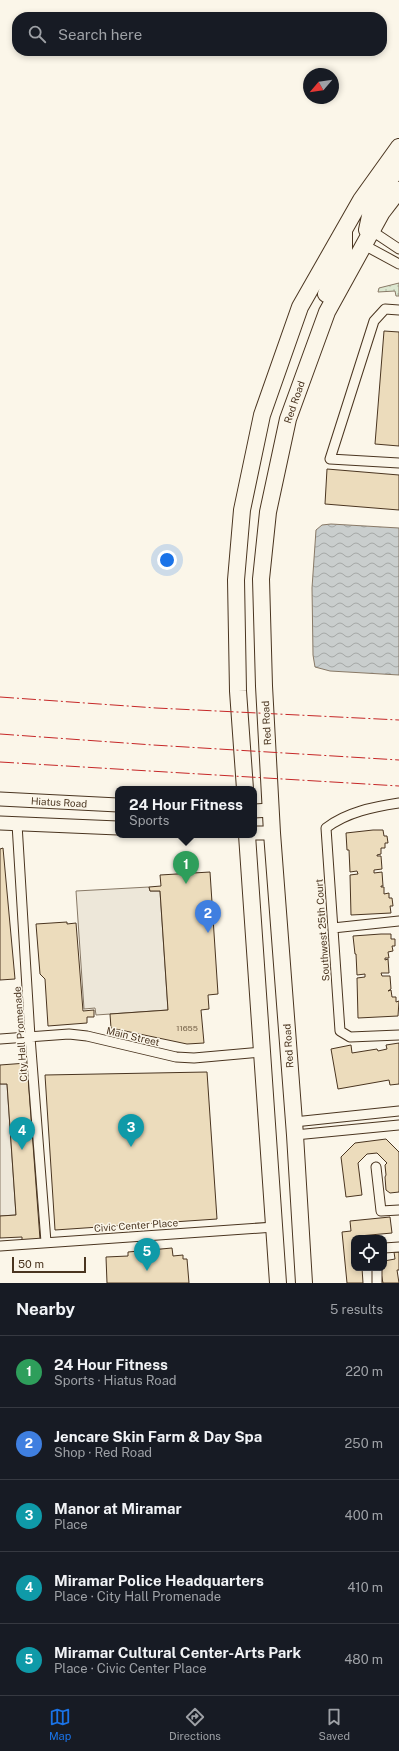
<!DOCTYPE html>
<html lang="en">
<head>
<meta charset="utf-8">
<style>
	body { margin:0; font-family:"Public Sans",sans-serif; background:#242831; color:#f1f3f6 }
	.controls { position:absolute; right:12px; bottom:12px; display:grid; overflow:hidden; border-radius:8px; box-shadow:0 2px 6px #0003 }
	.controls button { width:36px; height:36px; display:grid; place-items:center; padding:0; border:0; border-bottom:1px solid #363941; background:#171b24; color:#f1f3f6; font:20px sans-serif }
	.compass { position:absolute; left:303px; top:68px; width:36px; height:36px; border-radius:50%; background:#171b24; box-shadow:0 2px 6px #0003; rotate:241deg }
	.scale { position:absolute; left:12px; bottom:10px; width:74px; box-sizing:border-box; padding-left:4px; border:2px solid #4a3520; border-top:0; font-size:11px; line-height:14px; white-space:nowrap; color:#4a3520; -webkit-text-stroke:3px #fbf6e9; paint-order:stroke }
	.you { position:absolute; left:167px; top:560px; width:14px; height:14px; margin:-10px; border:3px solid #fff; border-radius:50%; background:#1a73e8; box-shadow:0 0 0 6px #1a73e833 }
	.badge { display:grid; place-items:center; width:26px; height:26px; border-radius:50%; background:#1a73e8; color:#fff; font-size:13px; font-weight:700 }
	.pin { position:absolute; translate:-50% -33px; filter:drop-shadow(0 1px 2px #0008) }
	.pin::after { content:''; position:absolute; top:21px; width:14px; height:12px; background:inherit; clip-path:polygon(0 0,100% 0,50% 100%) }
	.popup { position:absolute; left:115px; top:786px; width:142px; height:52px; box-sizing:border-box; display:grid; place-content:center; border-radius:8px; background:#171b24; filter:drop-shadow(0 1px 3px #0005); font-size:13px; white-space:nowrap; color:#9ea1a6 }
	.popup b { font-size:15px; color:#f1f3f6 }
	.popup::after { content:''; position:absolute; left:50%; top:100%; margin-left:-8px; border:8px solid transparent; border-top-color:#171b24 }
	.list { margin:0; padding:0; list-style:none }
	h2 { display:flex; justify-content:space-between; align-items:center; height:52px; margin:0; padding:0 16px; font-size:17px }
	h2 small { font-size:13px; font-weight:400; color:#9ea1a6 }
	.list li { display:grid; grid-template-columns:26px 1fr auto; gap:12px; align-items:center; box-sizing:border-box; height:72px; padding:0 16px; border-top:1px solid #363941 }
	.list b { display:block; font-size:15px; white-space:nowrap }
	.list p { margin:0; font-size:13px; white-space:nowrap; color:#9ea1a6 }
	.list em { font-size:13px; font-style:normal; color:#9ea1a6 }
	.icon { flex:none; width:22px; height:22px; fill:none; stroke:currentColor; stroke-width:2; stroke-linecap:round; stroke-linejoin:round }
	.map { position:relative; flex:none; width:399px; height:1283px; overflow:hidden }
	.search { position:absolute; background:#171b24; box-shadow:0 2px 6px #0003; left:12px; right:12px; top:12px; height:44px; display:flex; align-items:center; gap:10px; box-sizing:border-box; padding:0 14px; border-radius:16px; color:#9ea1a6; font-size:15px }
	.sheet { height:412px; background:#171b24 }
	nav { display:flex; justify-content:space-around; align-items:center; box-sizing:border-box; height:56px; border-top:1px solid #363941; background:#171b24; font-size:11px; color:#9ea1a6 }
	nav a { display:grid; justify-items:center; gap:2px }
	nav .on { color:#1a73e8 }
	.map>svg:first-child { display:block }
	.green { fill:url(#green-dots); stroke:#887966 }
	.parking { fill:#ede7d9; stroke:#887966 }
	.water { fill:url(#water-waves); stroke:#887966 }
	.building { fill:#ecdcbc; stroke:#4a3520 }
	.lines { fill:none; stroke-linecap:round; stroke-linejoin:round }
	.street-casing { stroke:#4a3520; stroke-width:11 }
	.secondary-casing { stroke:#4a3520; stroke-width:15 }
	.highway-casing { stroke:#4a3520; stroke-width:18 }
	.street { stroke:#fbf6e9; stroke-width:9 }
	.secondary { stroke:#fbf6e9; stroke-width:13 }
	.highway { stroke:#fbf6e9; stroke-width:16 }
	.power { stroke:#c62828; stroke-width:1; stroke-dasharray:14 3 2 3; stroke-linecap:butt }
	.labels { text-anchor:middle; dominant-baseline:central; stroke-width:3; stroke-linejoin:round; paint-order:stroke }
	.number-label { font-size:8px; fill:#725f47 }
	.street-label { font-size:10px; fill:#4a3520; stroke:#fbf6e9 }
</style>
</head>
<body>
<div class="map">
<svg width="399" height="1283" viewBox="0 0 399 1283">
	<defs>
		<pattern id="green-dots" width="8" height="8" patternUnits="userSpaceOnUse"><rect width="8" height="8" fill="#dce7d0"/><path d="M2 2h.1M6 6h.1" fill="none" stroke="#bec7b2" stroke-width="1.8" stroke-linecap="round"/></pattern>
		<pattern id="water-waves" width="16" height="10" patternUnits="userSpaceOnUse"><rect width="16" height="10" fill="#c9cecd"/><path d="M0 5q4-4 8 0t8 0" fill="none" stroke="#a5a8a6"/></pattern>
	</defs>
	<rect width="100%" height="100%" fill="#fbf6e9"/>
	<path class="green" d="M399,283V296H396L395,291L378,292L379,288Z"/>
	<path class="parking" d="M149,887L150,891H160L168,1010L96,1015L95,1008L84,1009L76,891Z
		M0,1084H7L16,1215L0,1216Z"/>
	<path class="water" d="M331,524L399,528V675L330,671L315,667L313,655L312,588L316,530L322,525Z"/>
	<path class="building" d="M384,331L399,332V446L375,444Z
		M327,469L399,475V510L325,504Z
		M373,830H383L384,836H387L388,843H385V848H381V854L377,855V856H381L382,869L374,870V873L382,872L383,886H381V887H384V894L389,893V898H392L393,906H390L391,913L351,915L350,875L358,874L357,871L350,872L349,850H347L346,833Z
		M3,848L15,979L0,980V849Z
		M210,872L218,994L208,995L209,1009L201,1010L204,1043L187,1044L111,1028L110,1014L168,1010L160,891H150L149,887L161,886L160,875Z
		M67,922V924L76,923L83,1011L94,1010V1017H87V1023L48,1026L45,979L40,974L36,924Z
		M381,934H391V939H395V946H392L393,951L388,952L389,958H385V960L388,959L389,973H381L382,976H390L391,989L388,991L391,990L392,997H396V1002L399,1001L398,1016L358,1018L357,978L365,977V974L357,975L356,954H355L353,936Z
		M399,1043V1084L390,1085L389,1080L338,1089L331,1049L351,1045L352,1053L377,1049L378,1051L387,1049L386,1045Z
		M27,1063L40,1239L22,1241V1237L0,1238V1216L16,1215L7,1084H0V1065Z
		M207,1072L217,1219L55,1230L45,1075Z
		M386,1139L399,1152V1192L390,1193L386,1190L385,1177L386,1175L385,1165L387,1163L377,1153L367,1154L358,1163L362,1195L346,1197L341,1157L355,1143Z
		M390,1217L392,1233L359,1236V1238H354V1268H362L363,1283H347L342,1232L351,1231L350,1221Z
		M172,1248L173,1256L183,1255V1259H187L189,1283H107L106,1257L128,1256V1252Z
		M394,1252H399V1270H397L399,1283H383L380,1268H384V1261L395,1259Z"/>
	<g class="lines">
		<g class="street-casing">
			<path id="street" d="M372,231L399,249
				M364,245L399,264
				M399,310L385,309L374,321L330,459L399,463
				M399,803C373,807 347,812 326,828L340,1031L350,1037L399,1035
				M17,824L30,1037L46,1242
				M333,928L399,921
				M0,1039L69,1034L87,1036L176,1057L194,1058L262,1052
				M294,1122L399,1111
				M295,1135L399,1125
				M376,1167L381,1211L399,1210
				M0,1246L274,1227
				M384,1248L399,1247
				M377,1268V1283"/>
		</g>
		<g class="secondary-casing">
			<path id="secondary" d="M0,799L118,805
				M254,811L271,810
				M0,823L118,828
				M254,833H272"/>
		</g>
		<g class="highway-casing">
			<path id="highway" d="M367,230L373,202L399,167
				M326,294L344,255V230
				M245,789L238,691L236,580L242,510L262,415L300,307L361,200L399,147
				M247,835L278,1283
				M304,1283L295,1135L272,833L264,686L261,579L268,512L288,419L327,312L382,212L399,190"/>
		</g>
		<use href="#street" class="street"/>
		<use href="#secondary" class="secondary"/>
		<use href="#highway" class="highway"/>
		<path class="power" d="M0,697L156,708L399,720
			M0,734L153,745L399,760
			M0,762L399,786"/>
	</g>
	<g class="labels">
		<g class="number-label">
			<text x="187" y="1028">11655</text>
		</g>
		<g class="street-label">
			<text transform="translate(294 402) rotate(-71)">Red Road</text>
			<text transform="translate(266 723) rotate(-93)">Red Road</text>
			<text transform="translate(59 802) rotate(3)">Hiatus Road</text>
			<text transform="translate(322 930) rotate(-94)">Southwest 25th Court</text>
			<text transform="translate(20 1034) rotate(-94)">City Hall Promenade</text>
			<text transform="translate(133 1036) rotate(13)">Main Street</text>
			<text transform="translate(288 1046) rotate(-94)">Red Road</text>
			<text transform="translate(136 1225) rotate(-4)">Civic Center Place</text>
		</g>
	</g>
</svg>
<div class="controls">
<button><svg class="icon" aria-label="locate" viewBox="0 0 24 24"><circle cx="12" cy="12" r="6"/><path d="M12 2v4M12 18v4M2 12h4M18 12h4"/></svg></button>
</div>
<svg class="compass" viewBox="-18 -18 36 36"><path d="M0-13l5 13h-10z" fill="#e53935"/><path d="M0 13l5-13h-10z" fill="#9ea1a6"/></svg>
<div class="scale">50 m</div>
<div class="you"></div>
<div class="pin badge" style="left:186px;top:884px;background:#2e9e5b">1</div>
<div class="popup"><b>24 Hour Fitness</b>Sports</div>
<div class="pin badge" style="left:208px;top:933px;background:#3f7fe0">2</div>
<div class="pin badge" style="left:131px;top:1147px;background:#0f9aa8">3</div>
<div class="pin badge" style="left:22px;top:1150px;background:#0f9aa8">4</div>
<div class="pin badge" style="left:147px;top:1271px;background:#0f9aa8">5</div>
<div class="search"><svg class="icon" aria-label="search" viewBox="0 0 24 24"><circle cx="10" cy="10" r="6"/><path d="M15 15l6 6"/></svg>Search here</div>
</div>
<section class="sheet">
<h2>Nearby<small>5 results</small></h2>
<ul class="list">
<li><span class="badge" style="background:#2e9e5b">1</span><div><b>24 Hour Fitness</b><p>Sports · Hiatus Road</p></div><em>220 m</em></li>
<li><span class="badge" style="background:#3f7fe0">2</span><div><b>Jencare Skin Farm &amp; Day Spa</b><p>Shop · Red Road</p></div><em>250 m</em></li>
<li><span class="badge" style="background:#0f9aa8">3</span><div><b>Manor at Miramar</b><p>Place</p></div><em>400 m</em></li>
<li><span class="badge" style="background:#0f9aa8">4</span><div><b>Miramar Police Headquarters</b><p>Place · City Hall Promenade</p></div><em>410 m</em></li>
<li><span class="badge" style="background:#0f9aa8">5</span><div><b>Miramar Cultural Center-Arts Park</b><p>Place · Civic Center Place</p></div><em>480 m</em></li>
</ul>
</section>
<nav>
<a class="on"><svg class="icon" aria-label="map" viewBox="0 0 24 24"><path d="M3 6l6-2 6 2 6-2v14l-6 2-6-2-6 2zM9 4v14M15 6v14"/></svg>Map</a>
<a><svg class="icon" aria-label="directions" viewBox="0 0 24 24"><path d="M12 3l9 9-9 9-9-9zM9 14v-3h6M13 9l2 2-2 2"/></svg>Directions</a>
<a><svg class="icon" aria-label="saved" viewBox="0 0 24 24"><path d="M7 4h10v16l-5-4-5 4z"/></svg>Saved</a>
</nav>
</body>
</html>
